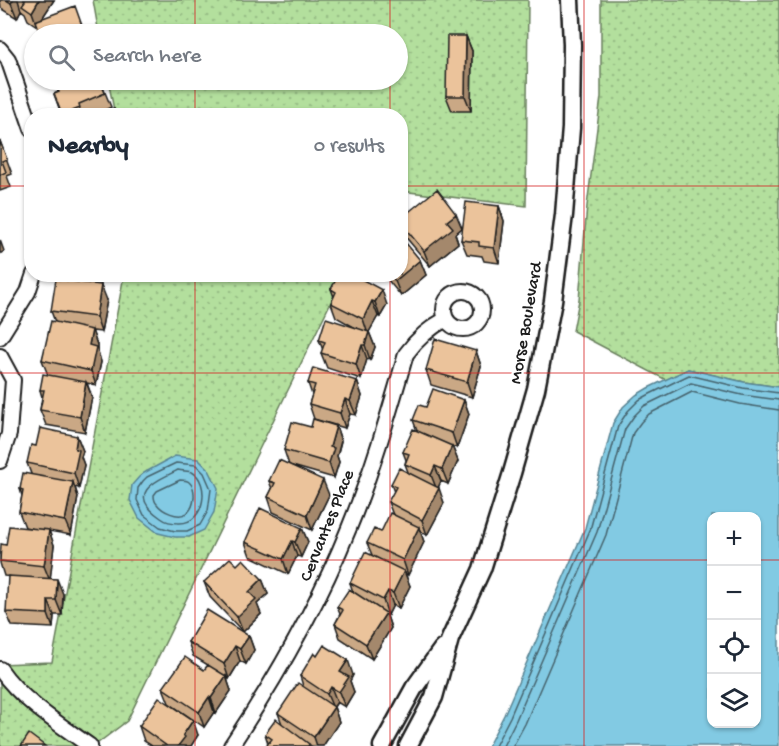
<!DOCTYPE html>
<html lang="en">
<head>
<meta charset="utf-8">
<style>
	body { margin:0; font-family:"Gochi Hand",sans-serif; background:#f2f2f3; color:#1f2937 }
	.controls { position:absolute; right:18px; bottom:18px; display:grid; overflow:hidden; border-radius:12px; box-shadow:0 2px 4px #0004 }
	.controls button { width:54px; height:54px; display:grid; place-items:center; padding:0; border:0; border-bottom:2px solid #e0e1e3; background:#fff; color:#1f2937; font:30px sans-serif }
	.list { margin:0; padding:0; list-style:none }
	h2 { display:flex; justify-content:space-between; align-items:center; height:78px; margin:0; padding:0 24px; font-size:26px }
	h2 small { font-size:20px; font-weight:400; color:#747a83 }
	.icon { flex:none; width:33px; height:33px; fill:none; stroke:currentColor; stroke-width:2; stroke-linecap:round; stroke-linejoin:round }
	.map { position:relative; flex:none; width:779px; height:746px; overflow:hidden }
	.search { position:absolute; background:#fff; box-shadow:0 2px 4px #0004; left:24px; top:24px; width:384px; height:66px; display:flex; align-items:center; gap:15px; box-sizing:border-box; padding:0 21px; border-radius:33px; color:#747a83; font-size:22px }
	.panel { position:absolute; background:#fff; box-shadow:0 2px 4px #0004; left:24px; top:108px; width:384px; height:174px; border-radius:24px }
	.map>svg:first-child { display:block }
	.grass { fill:url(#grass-dots); stroke:#687e5c; stroke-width:1.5 }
	.water { fill:#82cae3; stroke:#598493; stroke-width:1.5; fill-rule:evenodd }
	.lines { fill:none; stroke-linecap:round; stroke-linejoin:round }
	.shore { stroke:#45626c; stroke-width:1.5 }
	.minor-casing { stroke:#1c1c1c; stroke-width:18 }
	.tertiary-casing { stroke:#1c1c1c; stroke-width:21 }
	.minor { stroke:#fff; stroke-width:14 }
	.tertiary { stroke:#fff; stroke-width:16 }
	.wall { fill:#caa885; stroke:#1c1c1c; stroke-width:1.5 }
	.shaded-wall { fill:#a4886c; stroke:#1c1c1c; stroke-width:1.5 }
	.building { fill:#ebc39b; stroke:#1c1c1c; stroke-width:1.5 }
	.grid { fill:none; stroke:#d62828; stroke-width:1.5; stroke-opacity:0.55 }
	.labels { text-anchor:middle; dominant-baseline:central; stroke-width:4.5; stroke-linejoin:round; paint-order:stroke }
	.street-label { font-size:18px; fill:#1c1c1c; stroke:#fff }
</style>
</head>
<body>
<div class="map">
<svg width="779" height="746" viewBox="0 0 779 746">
	<defs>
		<pattern id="grass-dots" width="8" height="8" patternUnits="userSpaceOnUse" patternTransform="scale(1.5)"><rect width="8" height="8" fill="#b3df9d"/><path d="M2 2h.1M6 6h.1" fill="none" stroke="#99bf87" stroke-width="1.8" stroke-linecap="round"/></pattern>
	</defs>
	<rect width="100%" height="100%" fill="#fff"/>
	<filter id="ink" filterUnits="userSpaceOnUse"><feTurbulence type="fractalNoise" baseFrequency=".0167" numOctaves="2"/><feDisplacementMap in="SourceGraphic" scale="12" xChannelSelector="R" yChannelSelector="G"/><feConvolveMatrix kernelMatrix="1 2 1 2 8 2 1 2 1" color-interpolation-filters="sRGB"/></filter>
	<g filter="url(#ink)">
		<path class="grass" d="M93,0H528L526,206L401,191L400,116L115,115L108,80H398V34H99Z
			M601,0H779V387L744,382L688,369L666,380L573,331L579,300L587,206L601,97Z
			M124,275H344L127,721L94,746H0V664L52,662Z"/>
		<path class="water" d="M688,369L744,382L779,387V746H488L504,715L585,528L613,423L623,407L636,395L648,388ZM712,516H756V724H712Z
			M175,456L198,459L209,470L218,488L214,512L204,530L189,537H175L158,533L139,518L130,500L132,485L139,477L144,473Z"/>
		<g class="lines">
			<path class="shore" d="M176,463L196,465L204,473L211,489L208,511L200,525L187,531H175L160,527L144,515L137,500L138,488L143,481L147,477Z
				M178,470C182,471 188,471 192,472C210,481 206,524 179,523C172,523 166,522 161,518C126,494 153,482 178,470Z
				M180,480C183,480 187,480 189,482C197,489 195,507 187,513C178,519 162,511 157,504C154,501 154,498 154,495L157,491Z
				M495,746L510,717L590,530L618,426L628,411L639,400L650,394L689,375L743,388L779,393
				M503,746L516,720L597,532L625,429L634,416L644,406L691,383L742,395L779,400
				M513,746L525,724L606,535L633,433L641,422L649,414L692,392L740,404L779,410"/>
			<g class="minor-casing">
				<path id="minor" d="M0,49L8,59L32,129
					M444 310a19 19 0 1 1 38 0a19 19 0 1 1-38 0Z
					M0,337L28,292L34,274
					M0,356L13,380L9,434L0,461
					M0,669C22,701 59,724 90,746
					M231,746C277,677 318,605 349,528C372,472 389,413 406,354C417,339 429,328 446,319"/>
			</g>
			<g class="tertiary-casing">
				<path id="tertiary" d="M382,746L414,688L442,649
					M408,746L434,697L450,639L482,569L512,473L536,389L553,301L564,215L571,128L572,45L570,0"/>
			</g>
			<use href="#minor" class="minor"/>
			<use href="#tertiary" class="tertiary"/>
		</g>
		<path class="wall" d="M0,0H54L37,26L28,20L25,13L21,10L17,18L1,8Z
			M466,36L472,51L471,111H452L446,96Z
			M50,80H100L111,107L101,112L116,116H62L54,94L58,92L54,80L51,82Z
			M0,141L12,174L7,176L11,187L0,191Z
			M499,206L504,221L499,263L484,261L482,256L467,254L461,240Z
			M400,219L462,228L455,234L458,243L430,266L404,235L400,224Z
			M420,260L426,275L401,296L383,274H400Z
			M331,289L387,305L380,317L378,316L369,332L375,347L370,360L367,359L361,379L327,368L321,353L323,350L319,340L356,328L336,317L331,303L334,297Z
			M107,300L101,332L92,331L97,345V348L101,362L96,385L87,383L92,397L85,432L46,425L40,410L42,397L40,390L48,375L42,360L55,322L51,311Z
			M476,351L481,366L472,397L431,385L426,370Z
			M357,381L362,396L356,415L350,414L345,428L314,419L309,404L312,395L308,383Z
			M464,400L469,414L457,448L451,446H452L458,461L448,484L441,481L438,488L444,503L427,535L420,531L424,542L408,575L405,573L410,586L399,608L393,605L388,615L386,613L391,628L372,659L340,638L335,624L340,614L337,607L353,592L350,583L372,555L367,543L381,532L393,515L388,502L394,492L391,484L408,472L405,464L406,460L403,452L417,431L413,420L426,407Z
			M336,426L341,441L337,456L339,462L334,478L289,465L329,495L312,530L273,512L268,497L272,489L269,481L289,465L284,450L311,427Z
			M77,436L83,451L81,457L84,465L79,488L75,487L78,497L71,535L49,531L54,545L50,578L63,594L62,615H54L53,628L12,626L6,612L14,577L4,576L0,563V553L6,545L35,529L25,527L19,512L22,496L20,489L31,474L27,463L36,446Z
			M302,528L308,542L301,557L297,556L288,574L250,556L245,542Z
			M262,579L268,594L257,604L261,614L243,632L210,597L204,582Z
			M249,636L254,650L246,664L240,661L229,679L226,676L231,691L216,713L214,712L204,727L169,703L163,688L204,670L208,665L193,656L188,642Z
			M353,675L350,681L354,692L345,707L337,702L334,707L339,722L323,746H311L310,745V746H266L268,743L265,734L282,724L278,713L303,686L300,676Z
			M139,726L198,735L191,746H152L144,741Z"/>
		<path class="shaded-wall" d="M13,0H18L21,10L17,18L11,3Z
			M39,0H54L37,26L32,12Z
			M466,36L472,51L471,111L465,96Z
			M499,206L504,221L499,263L494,248Z
			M456,214L462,228L455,234L458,243L430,266L424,251L447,221Z
			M0,240L4,251L0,254Z
			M420,260L426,275L401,296L395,281Z
			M101,285L107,300L101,332L96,317Z
			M382,290L387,305L380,317L375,302Z
			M372,301L378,316L369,332L375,347L370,360L365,345L368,334L363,319Z
			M92,330L97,345V348L101,362L96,385L91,371L89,345Z
			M362,345L367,359L361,379L356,364Z
			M476,351L481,366L472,397L467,382Z
			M357,381L362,396L356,415L350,401Z
			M86,382L92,397L85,432L80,417Z
			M345,399L350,414L345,428L340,413Z
			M464,400L469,414L457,448L452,433Z
			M336,426L341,441L337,456L339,462L334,478L329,463L330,447Z
			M77,436L83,451L81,457L84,465L79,488L74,473L75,449Z
			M452,446L458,461L448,484L442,469Z
			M435,466L441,481L437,490L431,475Z
			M323,480L329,495L312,530L307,515Z
			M73,482L78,497L71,535L65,521Z
			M439,488L444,503L427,535L422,520Z
			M419,527L424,542L408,575L403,560Z
			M302,528L308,542L301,557L295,542Z
			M49,530L54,545L50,581L44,566Z
			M292,541L297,556L288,574L283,559Z
			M404,571L410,586L399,608L393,593Z
			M57,579L63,594L62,615L56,600Z
			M262,579L268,594L257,604L261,614L243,632L237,617L249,592Z
			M388,591L393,605L388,615L383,600Z
			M48,600L54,615L53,628L48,614Z
			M386,613L391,628L372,659L366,644Z
			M249,636L254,650L246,664L240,649Z
			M235,646L240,661L229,679L224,664Z
			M348,660L353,675L350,681L354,692L345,707L339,692L340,672Z
			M226,676L231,691L216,713L211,698Z
			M331,687L337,702L333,708L327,694Z
			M209,697L214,712L204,727L199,712Z
			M334,707L339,722L323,746H317L314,737Z
			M193,720L198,735L191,746H178L183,735Z"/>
		<path class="building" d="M6,0H13L11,3Z
			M23,0H39L32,12L22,5L25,1Z
			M75,6L85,34H40L35,21Z
			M447,36H466L465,96H446Z
			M54,80H100L105,93L79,104L80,108L62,115L54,94L59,92Z
			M114,108L116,116H88Z
			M0,141L7,159L2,161L6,172L0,175Z
			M437,189L456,214L447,221L453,228L424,251L400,222V219Z
			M466,202L499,206L494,248L479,246V242L461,240Z
			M400,236L420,260L395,281L390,274H400Z
			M339,274H352L382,290L375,302L372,301L363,319L331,303L336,292L331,289Z
			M56,279L101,285L96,317L51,311Z
			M326,318L369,332L365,345H362L356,364L321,353L325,342L319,340Z
			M51,321L92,330L89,345L96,347L91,371L42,360Z
			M435,339L476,351L467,382L426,370Z
			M313,368L357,381L350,401L345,399L340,413L309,404L315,385L308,383Z
			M43,374L86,382L80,417L40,410L44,390H40Z
			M433,389L464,400L452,433L413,420L419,405L426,407Z
			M313,419L336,426L330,447L334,448L329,463L284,450L292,422L311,427Z
			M40,428L77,436L75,449L79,450L74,473L27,463L31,445L36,446Z
			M413,429L452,446L442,469L435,466L431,475L405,464L409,454L403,452Z
			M279,460L323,480L307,515L268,497L275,483L269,481Z
			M399,468L439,488L422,520L388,502L396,487L391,484Z
			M23,473L73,482L65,521L19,512L23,490L20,489Z
			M260,508L302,528L295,542L292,541L283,559L245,542Z
			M390,513L419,527L403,560L367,543L374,529L381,532Z
			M9,526L49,530L44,566L0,561L1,544L6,545Z
			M365,552L404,571L393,593L388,591L383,600L350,583Z
			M230,558L237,565L243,559L262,579L249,592L256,599L237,617L204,582Z
			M8,576L57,579L56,600H48V614L6,612Z
			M349,589L386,613L366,644L335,624L343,610L337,607Z
			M207,610L249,636L240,649L235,646L224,664L188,642Z
			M324,645L348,660L340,672L349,677L339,692L331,687L327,694L300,676L314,653L317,656Z
			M185,657L204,670L208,665L226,676L211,698L209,697L199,712L163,688Z
			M298,683L334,707L314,737L278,713Z
			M159,697L193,720L183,735L185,737L178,746H167L139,726Z
			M276,719L309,744L308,746H266L272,739L265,734Z
			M29,734L45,746H21Z"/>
	</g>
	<path class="grid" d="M195,0V34M390,0V34M584,0V746M195,80V116M390,80V116M0,186H32M400,186H779M195,274V746M390,274V746M0,373H779M0,560H712M756,560H779"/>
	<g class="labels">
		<g class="street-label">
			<text transform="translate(527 323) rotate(-80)">Morse Boulevard</text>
			<text transform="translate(328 526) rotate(-68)">Cervantes Place</text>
		</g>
	</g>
</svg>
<div class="controls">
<button>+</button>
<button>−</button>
<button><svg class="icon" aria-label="locate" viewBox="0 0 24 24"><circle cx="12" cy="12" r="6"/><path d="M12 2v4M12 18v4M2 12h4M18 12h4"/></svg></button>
<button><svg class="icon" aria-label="layers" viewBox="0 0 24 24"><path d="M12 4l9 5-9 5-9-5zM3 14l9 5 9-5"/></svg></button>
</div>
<div class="search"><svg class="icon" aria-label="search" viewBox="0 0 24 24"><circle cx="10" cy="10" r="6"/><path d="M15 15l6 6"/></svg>Search here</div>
<section class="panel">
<h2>Nearby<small>0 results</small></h2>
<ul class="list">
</ul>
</section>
</div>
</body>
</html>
